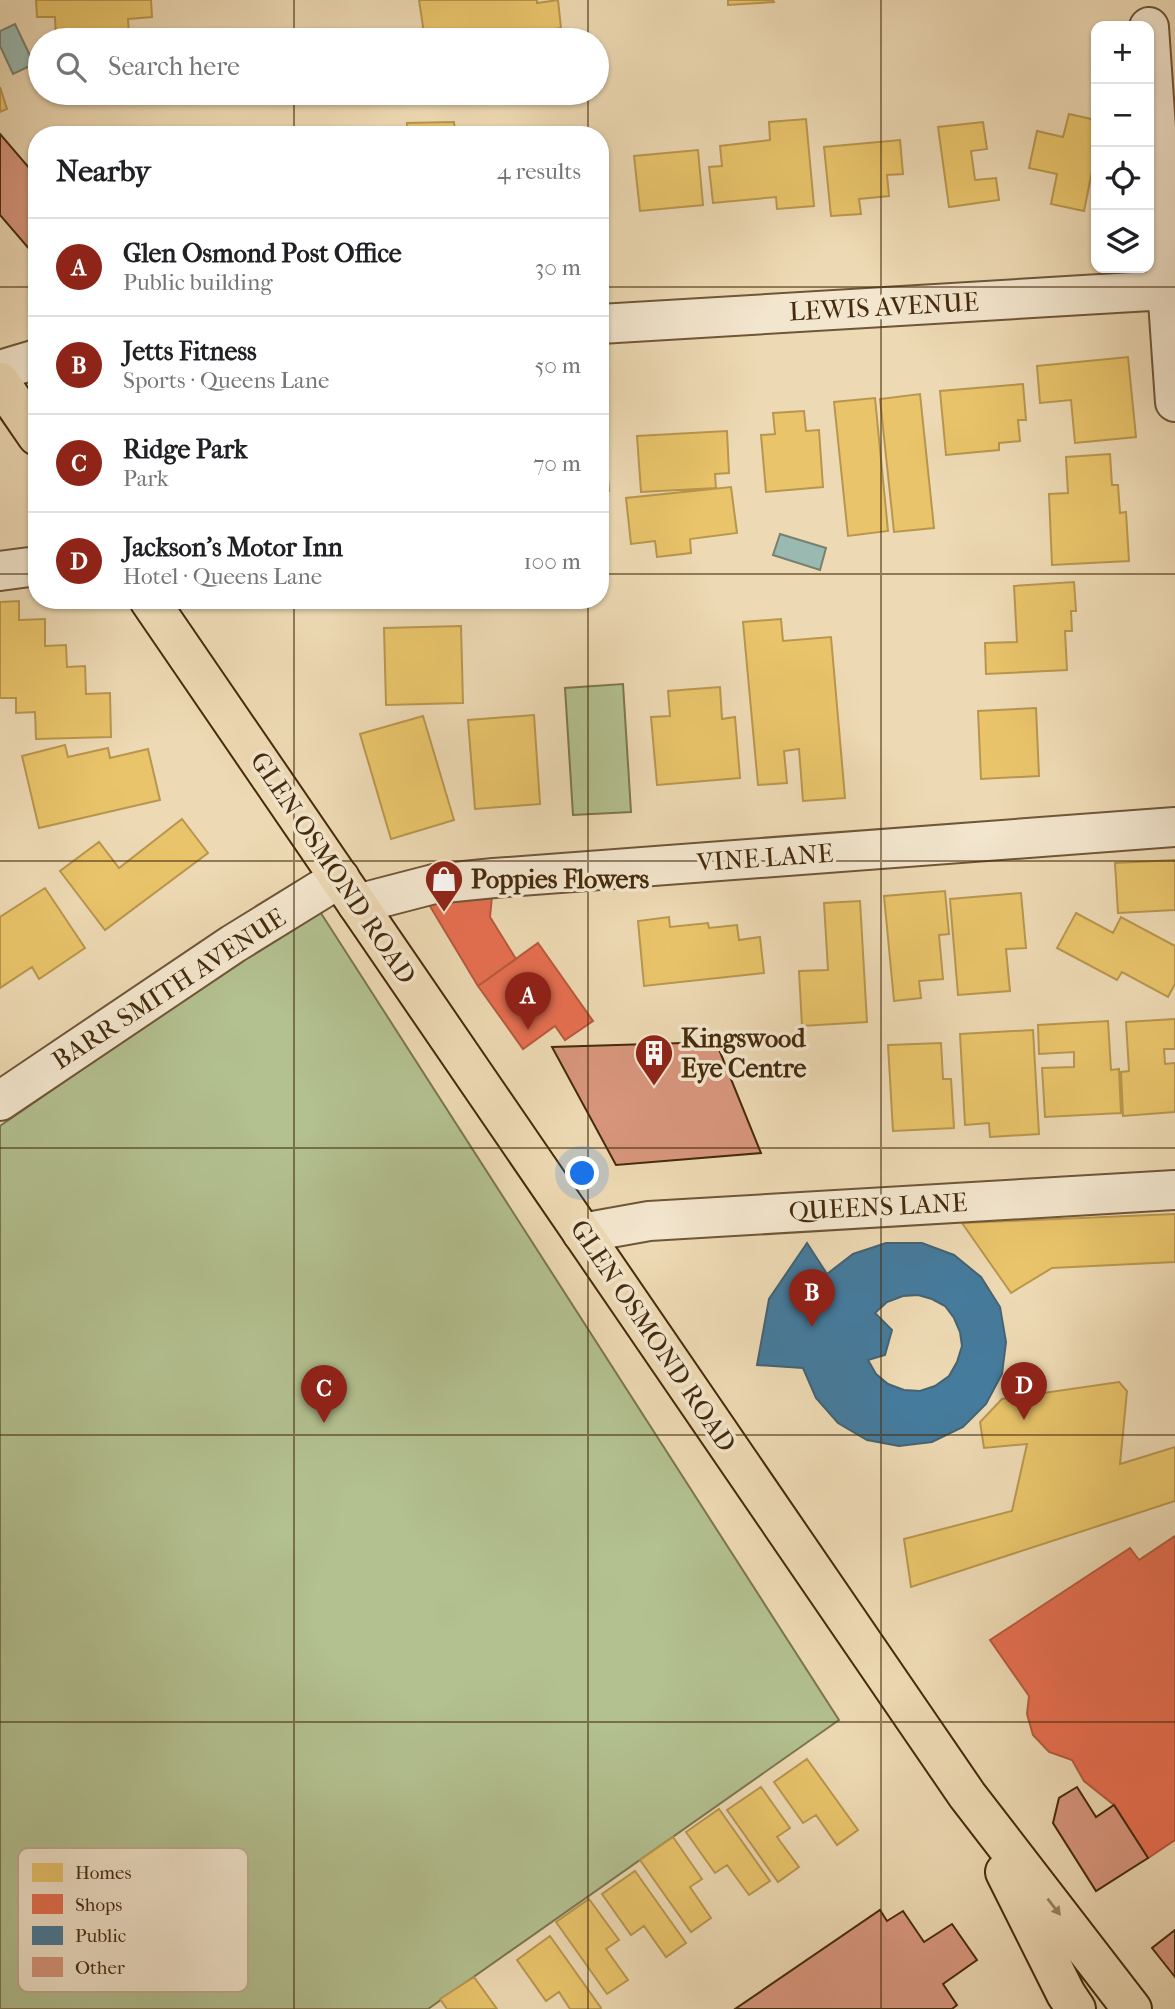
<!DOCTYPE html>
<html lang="en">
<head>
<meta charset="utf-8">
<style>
	body { margin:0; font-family:"IM FELL French Canon",serif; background:#f2f2f2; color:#202124 }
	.controls { position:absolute; right:21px; top:21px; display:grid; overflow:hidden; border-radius:14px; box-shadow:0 2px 5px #0004 }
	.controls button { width:63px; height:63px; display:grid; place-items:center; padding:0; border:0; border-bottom:2px solid #e0e0e0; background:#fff; color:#202124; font:35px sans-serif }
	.you { position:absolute; left:583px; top:1174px; width:24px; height:24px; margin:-18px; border:5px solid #fff; border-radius:50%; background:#1a73e8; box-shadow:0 0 0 10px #1a73e833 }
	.badge { display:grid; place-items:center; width:46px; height:46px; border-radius:50%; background:#8f2418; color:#fff; font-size:23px; font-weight:700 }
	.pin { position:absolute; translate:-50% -58px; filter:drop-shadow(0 2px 4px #0008) }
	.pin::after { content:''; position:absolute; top:37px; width:24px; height:21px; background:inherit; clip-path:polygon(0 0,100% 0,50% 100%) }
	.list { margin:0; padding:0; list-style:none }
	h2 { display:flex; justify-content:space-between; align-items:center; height:91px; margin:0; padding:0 28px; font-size:30px }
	h2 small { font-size:23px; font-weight:400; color:#757577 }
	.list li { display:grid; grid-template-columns:46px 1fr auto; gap:21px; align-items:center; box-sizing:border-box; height:98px; padding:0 28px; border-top:2px solid #e0e0e0 }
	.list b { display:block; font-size:26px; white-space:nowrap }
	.list p { margin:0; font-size:23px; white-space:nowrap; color:#757577 }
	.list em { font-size:23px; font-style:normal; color:#757577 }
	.icon { flex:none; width:38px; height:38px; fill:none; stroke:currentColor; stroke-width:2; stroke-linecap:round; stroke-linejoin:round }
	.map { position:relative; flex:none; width:1175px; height:2009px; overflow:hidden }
	.search { position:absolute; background:#fff; box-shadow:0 2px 5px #0004; left:28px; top:28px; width:581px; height:77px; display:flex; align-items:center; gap:18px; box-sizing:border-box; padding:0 24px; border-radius:38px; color:#757577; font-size:26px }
	.panel { position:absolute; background:#fff; box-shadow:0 2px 5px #0004; left:28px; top:126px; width:581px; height:483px; border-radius:28px }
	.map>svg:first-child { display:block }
	.green { fill:#b3c090; stroke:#7c764e; stroke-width:2 }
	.water { fill:#9abab1; stroke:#78816f; stroke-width:2 }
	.homes { fill:#e9c46a; stroke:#b8964e; stroke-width:2 }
	.shops { fill:#e76f51; stroke:#b65b3c; stroke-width:2 }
	.public { fill:#457b9d; stroke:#456372; stroke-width:2; fill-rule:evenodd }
	.building { fill:#d8967d; stroke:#452b0c; stroke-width:2 }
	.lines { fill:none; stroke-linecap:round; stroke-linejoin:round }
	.minor-casing { stroke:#6f5636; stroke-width:42 }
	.trunk-casing { stroke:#452b0c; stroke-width:42 }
	.minor { stroke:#f3e6ce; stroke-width:38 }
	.trunk { stroke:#edd9b3; stroke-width:38 }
	.oneway { fill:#998260 }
	.grid { fill:none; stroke:#452b0c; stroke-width:2; stroke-opacity:0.55 }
	.labels { text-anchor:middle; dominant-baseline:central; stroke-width:7; stroke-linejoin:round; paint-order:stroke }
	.street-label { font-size:26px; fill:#452b0c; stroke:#f3e6ce }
	.poi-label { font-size:26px; font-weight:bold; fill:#452b0c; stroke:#f3e6ce; text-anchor:start }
	.key { fill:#f3e6ce; stroke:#bfae94; stroke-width:2 }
	.key-label { font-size:19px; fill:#452b0c }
</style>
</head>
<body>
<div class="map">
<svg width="1175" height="2009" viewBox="0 0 1175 2009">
	<rect width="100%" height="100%" fill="#edd9b3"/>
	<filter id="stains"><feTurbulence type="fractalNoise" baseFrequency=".00286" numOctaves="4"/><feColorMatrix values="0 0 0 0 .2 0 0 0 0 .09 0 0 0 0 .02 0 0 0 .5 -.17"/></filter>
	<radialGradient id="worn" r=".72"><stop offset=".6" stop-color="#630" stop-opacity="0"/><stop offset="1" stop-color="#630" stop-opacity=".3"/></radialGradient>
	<path class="green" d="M623,684L631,812L573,815L565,688Z
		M317,907L839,1720L428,2009H0V1126Z"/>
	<path class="water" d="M15,24L34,64L13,74L0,46V31Z
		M780,534L826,548L820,570L773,555Z"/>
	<path class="homes" d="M36,0H151L152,17L128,19L129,35L56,39L55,17H37Z
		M419,0H537V3L558,0L561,28L475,40H425Z
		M728,0H773L774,2L728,5Z
		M0,87L7,109L0,112Z
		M1069,114L1096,120V152L1084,211L1051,204L1057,174L1029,168L1037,131L1063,137Z
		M806,119L814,206L777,209L776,197L713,203L709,167L722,166L720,146L770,140L769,122Z
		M454,122L455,131L480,130V135H408L407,123Z
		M983,122L987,149L971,151L975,180L996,178L999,200L949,207L938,127Z
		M900,140L903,174L887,175L889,196L859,199L861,214L831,216L824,147Z
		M698,150L703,205L640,211L634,156Z
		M1128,357L1136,437L1075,443L1071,400L1040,403L1037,366Z
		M1023,384L1026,420H1018L1020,441L999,443V450L946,455L940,391Z
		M920,394L934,528L894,532L880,399Z
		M875,398L888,531L848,536L834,402Z
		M804,411L806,431L819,430L823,487L766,492L761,435L775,434L773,413Z
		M600,426H604L609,491H600Z
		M727,431L729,473L715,474L716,488L641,492L637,436Z
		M1110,454L1112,485H1118L1120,513L1126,512L1129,561L1052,565L1049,494L1068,493L1066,457Z
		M731,487L737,533L690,539L691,553L657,557L655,541L631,544L626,498Z
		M1074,582L1076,611H1071L1072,631H1065L1067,670L986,674L985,643L1017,642L1014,586Z
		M19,601V620L45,619V646L66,645L67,667L85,666L86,694L110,693L111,737L36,739L35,712L16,713V698H0V602Z
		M781,619L783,641L831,637L845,798L803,801L799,749L784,751L787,783L758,785L743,622Z
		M461,626L463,703L386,705L384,628Z
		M720,687L722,719L735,717L740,778L657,785L651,717L670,716L668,691Z
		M1036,708L1039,776L981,779L978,711Z
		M534,715L540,804L475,809L468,720Z
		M423,716L454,820L391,839L360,734Z
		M65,745L68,757L108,748L110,758L148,749L160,800L39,828L22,756Z
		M182,819L208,853L105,930L60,871L99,842L119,868Z
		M1175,860V910L1118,913L1115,863Z
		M45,888L85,948L39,979L32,967L0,988V917Z
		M945,891L949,934L939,935L943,979L919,981L921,998L894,1001L884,896Z
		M1021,893L1026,948L1006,949L1010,991L958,995L950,899Z
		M860,901L867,1022L802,1026L799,971L828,970L824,903Z
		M1076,913L1113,933L1121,917L1175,946V984L1168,997L1122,972L1117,980L1057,948Z
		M669,917L670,927L708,923L709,928L737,925L739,940L760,937L764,973L644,986L638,921Z
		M1175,1019V1049H1164L1165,1064L1175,1063V1112L1123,1116L1121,1072L1129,1071L1126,1022Z
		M1108,1021L1111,1070L1119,1069L1121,1113L1045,1117L1042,1068L1074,1067V1052L1039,1054L1038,1025Z
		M1033,1030L1039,1134L990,1137L989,1123L965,1125L960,1034Z
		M941,1043L943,1079H951L954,1128L893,1131L888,1045Z
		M1175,1214V1262L1052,1268L1011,1293L962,1223Z
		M1119,1382L1127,1391L1120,1464L1175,1447V1501L911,1587L904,1539L1012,1511L1027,1444L984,1448L980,1422L1002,1399Z
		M807,1759L858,1830L837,1845L816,1815L803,1823L774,1782Z
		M761,1787L790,1828L777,1837L799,1867L778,1882L727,1810Z
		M719,1809L770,1881L749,1895L727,1865L715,1873L686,1832Z
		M673,1837L702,1879L690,1887L711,1918L691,1932L640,1860Z
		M635,1871L686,1943L666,1957L644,1926L631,1935L602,1894Z
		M589,1899L619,1940L606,1949L628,1980L607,1994L556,1922Z
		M550,1936L601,2008L599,2009H570L559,1992L546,2001L517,1960Z
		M474,1977L497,2009H447L440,1999Z"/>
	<path class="shops" d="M493,886L490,917L516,959L478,986L428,903Z
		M538,943L593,1021L565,1040L555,1026L523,1049L478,986Z
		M1175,1536V1840L1148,1858L1114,1805L1084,1781L1072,1760L1049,1752L1033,1735L1027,1714L1029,1696L990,1640L1130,1548L1139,1560Z"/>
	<path class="public" d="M807,1243L827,1274L853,1254L886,1243H922L954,1255L981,1277L1000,1307L1006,1342L1002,1374L986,1404L963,1427L932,1442L899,1446L867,1440L838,1423L816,1398L803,1368L757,1365L769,1299ZM918,1295L932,1299L945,1306L954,1318L960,1332L962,1346L957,1362L949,1376L935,1386L920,1391L904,1390L888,1384L876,1374L868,1360L885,1355L892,1330L875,1313L887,1302L903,1296Z"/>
	<path class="building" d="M0,134L37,177V258L0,215Z
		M716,1042L761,1153L616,1165L552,1047Z
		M1077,1787L1096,1817L1114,1805L1148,1858L1096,1891L1053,1823L1059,1798Z
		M880,1910L887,1921L903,1911L924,1942L952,1924L977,1960L943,1984L957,2005L952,2009H735Z
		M1175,1930V1977L1152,1948Z"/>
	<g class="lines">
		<g class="minor-casing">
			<path id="minor" d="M1149,27L1175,402
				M600,324L1167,290
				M0,370L37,359
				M0,571L37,566
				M357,904L434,884L494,878L1175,827
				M0,1101L233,944L340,878
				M582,1233L649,1221L1175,1190"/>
		</g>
		<g class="trunk-casing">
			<path id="trunk" d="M0,382L37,436
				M149,600L967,1795L1132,2009
				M1005,1872L1066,1994L1076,2009"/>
		</g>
		<use href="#minor" class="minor"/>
		<use href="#trunk" class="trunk"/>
	</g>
	<defs><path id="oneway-solid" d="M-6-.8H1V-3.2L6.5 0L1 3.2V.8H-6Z" transform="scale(1.75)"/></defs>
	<use class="oneway" href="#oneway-solid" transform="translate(1054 1907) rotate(52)"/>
	<path class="grid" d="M294,0V40M588,0V40M881,0V2009M294,93V135M588,93V135M0,287H37M600,287H1175M0,574H37M600,574H1175M294,600V2009M588,600V2009M0,861H1175M0,1148H1175M0,1435H1175M0,1722H1175"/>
	<defs>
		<g id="shop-pin" transform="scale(2.0125)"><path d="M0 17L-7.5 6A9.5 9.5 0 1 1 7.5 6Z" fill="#8f2418" stroke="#f3e6ce"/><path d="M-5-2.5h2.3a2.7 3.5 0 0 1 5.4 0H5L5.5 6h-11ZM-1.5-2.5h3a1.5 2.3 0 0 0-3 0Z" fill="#fff"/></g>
		<g id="building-pin" transform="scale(2.0125)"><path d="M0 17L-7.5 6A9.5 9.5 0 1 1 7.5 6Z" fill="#8f2418" stroke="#f3e6ce"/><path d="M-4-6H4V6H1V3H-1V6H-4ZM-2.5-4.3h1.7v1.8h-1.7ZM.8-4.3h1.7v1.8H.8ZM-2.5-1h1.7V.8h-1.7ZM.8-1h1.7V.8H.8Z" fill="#fff"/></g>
	</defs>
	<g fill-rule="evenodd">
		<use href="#shop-pin" x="444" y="879"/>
		<use href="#building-pin" x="654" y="1053"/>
	</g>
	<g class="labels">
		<g class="street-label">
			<text transform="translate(884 307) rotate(-3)">LEWIS AVENUE</text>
			<text transform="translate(765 858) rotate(-4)">VINE LANE</text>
			<text transform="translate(333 868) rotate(56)">GLEN OSMOND ROAD</text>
			<text transform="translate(169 989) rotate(-33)">BARR SMITH AVENUE</text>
			<text transform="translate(878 1207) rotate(-3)">QUEENS LANE</text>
			<text transform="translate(653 1336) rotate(56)">GLEN OSMOND ROAD</text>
		</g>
		<g class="poi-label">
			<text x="471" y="879">Poppies Flowers</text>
			<text x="681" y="1038">Kingswood<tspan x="681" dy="30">Eye Centre</tspan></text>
		</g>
	</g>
	<rect x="18" y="1848" width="230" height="144" rx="10" class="key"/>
	<rect x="32" y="1863" width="31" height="19" fill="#e9c46a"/>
	<rect x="32" y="1894" width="31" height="20" fill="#e76f51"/>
	<rect x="32" y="1926" width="31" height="19" fill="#457b9d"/>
	<rect x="32" y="1957" width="31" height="20" fill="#d8967d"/>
	<g class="key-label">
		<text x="75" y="1879">Homes</text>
		<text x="75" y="1911">Shops</text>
		<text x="75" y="1942">Public</text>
		<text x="75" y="1974">Other</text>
	</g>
	<rect width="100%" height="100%" filter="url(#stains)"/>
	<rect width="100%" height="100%" fill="url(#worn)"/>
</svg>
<div class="controls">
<button>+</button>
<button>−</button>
<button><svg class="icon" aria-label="locate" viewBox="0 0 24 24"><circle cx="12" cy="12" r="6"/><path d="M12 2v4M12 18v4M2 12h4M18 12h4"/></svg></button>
<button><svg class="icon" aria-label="layers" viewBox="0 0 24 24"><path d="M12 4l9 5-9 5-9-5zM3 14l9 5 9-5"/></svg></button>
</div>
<div class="you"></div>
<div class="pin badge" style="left:528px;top:1030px">A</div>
<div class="pin badge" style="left:812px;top:1327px">B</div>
<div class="pin badge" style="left:324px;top:1423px">C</div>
<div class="pin badge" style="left:1024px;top:1420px">D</div>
<div class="search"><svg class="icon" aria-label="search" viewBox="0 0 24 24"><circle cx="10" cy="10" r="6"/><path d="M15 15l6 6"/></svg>Search here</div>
<section class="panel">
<h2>Nearby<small>4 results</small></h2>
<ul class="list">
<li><span class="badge">A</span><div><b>Glen Osmond Post Office</b><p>Public building</p></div><em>30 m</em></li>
<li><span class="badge">B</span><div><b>Jetts Fitness</b><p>Sports · Queens Lane</p></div><em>50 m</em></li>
<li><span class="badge">C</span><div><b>Ridge Park</b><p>Park</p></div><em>70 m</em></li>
<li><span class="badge">D</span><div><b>Jackson's Motor Inn</b><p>Hotel · Queens Lane</p></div><em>100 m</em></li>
</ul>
</section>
</div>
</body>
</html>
